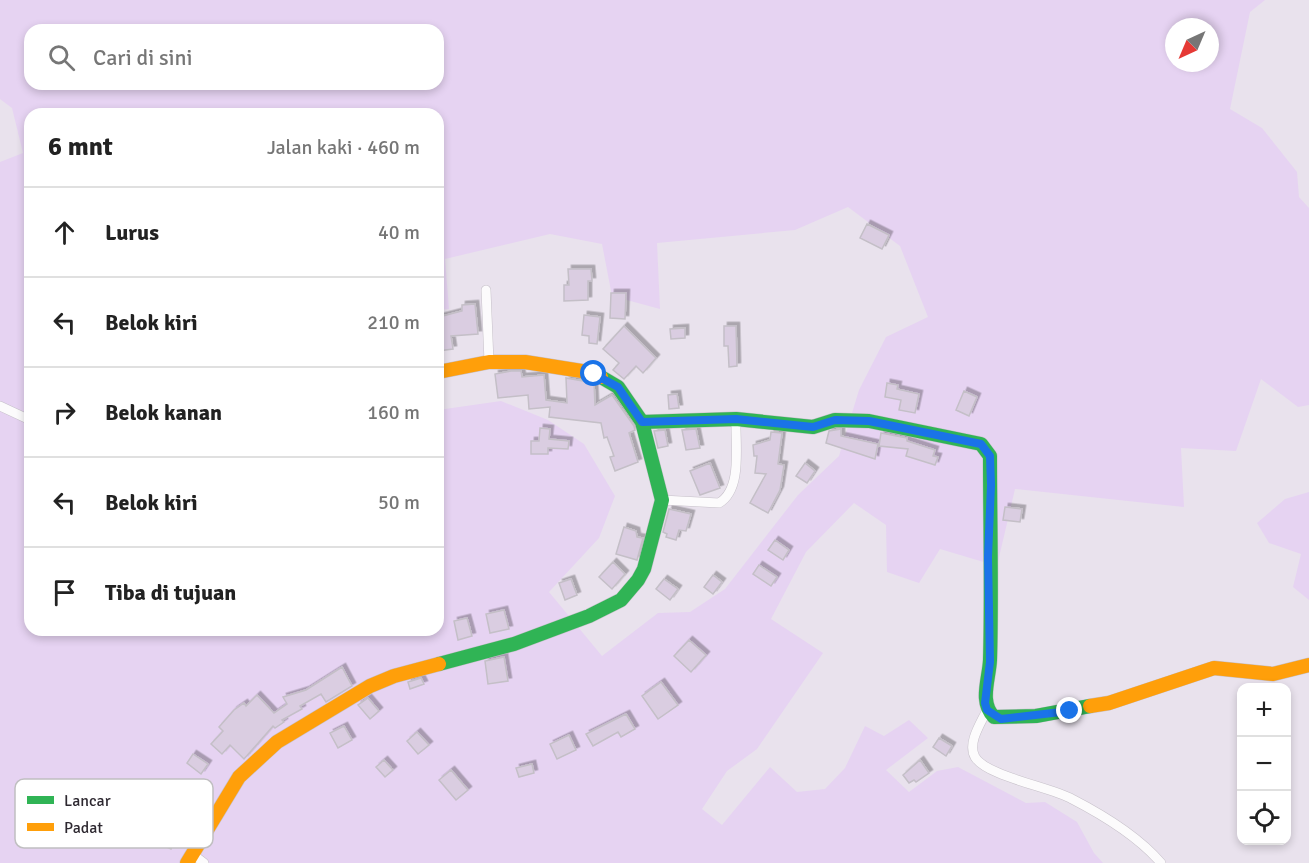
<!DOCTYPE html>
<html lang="id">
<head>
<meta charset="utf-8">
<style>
	body { margin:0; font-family:Signika,sans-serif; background:#f2f2f2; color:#222 }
	.controls { position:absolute; right:18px; bottom:18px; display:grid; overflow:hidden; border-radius:12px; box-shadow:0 3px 9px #0003 }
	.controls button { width:54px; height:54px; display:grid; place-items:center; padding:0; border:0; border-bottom:2px solid #e0e0e0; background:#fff; color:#222; font:30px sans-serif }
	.compass { position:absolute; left:1165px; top:18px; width:54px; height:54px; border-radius:50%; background:#fff; box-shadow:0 3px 9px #0003; rotate:224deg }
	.stop { position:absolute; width:18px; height:18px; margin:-14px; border:4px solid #1a73e8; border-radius:50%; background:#fff }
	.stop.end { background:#1a73e8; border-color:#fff; box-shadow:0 2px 6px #0008 }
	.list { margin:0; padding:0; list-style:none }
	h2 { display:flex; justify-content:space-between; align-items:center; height:78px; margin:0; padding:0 24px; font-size:26px }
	h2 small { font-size:20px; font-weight:400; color:#767676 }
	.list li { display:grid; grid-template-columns:39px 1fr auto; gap:18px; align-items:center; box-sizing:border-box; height:90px; padding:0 24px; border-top:2px solid #e0e0e0 }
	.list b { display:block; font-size:22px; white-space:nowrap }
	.list em { font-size:20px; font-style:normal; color:#767676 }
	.icon { flex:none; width:33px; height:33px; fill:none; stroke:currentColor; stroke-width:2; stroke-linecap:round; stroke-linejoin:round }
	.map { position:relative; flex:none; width:1309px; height:863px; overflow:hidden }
	.search { position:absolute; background:#fff; box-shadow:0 3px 9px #0003; left:24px; top:24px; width:420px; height:66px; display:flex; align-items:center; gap:15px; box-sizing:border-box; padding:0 21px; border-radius:18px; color:#767676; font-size:22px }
	.panel { position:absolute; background:#fff; box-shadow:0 3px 9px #0003; left:24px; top:108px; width:420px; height:528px; border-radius:18px }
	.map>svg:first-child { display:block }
	.green { fill:#e6d3f2; fill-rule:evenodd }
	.building { fill:#dacde1; stroke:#c4bfc7; stroke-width:1.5; filter:url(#shadow) }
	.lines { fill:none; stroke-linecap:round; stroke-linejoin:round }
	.street-casing { stroke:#c6c0c9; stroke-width:10 }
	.fast-casing { stroke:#c6c0c9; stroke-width:15 }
	.slow-casing { stroke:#c6c0c9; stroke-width:15 }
	.street { stroke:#fcfbfc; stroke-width:9 }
	.fast { stroke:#30b455; stroke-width:14 }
	.slow { stroke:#ff9f0a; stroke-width:14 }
	.route { stroke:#1a73e8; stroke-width:8 }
	.key { fill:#fff; stroke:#c0bfc1; stroke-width:1.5 }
	.key-label { font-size:16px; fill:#2e2931 }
</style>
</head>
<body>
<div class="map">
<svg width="1309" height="863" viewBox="0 0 1309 863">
	<defs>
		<filter id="shadow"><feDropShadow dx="3.5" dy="-3.5" stdDeviation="0" flood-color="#0004"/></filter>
	</defs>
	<rect width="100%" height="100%" fill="#e9e2ed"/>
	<path class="green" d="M0,0H1265L1250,12L1230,109L1262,128L1297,172L1299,197L1309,208V405L1298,407L1261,379L1236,451L1181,448L1184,507L1015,489L997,566L940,549L919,583L887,572L886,525L854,503L806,552L771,619L823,653L757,749L727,771L702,809L722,825L770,767L797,792L825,789L845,768L865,726L884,736L909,720L928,738L886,770L909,792L937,771L958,767L1026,803L1045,802L1077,822L1094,853L1103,863H0V162L23,153L12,108L0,99ZM1174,27H1210V63H1174ZM30,30H438V84H30ZM30,114H438V310L449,309L445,259L550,234L602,244L612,296L660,309L657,243L795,230L848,207L900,246L928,317L886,337L859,390L839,456L798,495L725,589L690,612L658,613L602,656L549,592L599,538L615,496L584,444L548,420L501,401L438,410V630H30Z
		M1309,492V600L1293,587L1301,554L1269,543L1257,523L1285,499Z"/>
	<path class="building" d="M867,224L889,235L882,249L860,238Z
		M568,269H591L592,281H588V300L564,301V285H569Z
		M611,293H626L625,319L610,318Z
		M475,304L478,334L451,336L453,349L438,351L439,317L462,311V305Z
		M584,315L600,317L597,344L589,343V336L582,335Z
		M624,326L656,358L643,373L636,366L624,379L613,370L619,363L603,349Z
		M724,326H736L737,366L729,367L728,346H724Z
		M685,328V338L671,339L670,329Z
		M511,371H521L522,377L544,375L546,400L567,403L566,378L594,383L595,405L612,395L634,426L635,430L629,433L638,462L615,471L610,457L614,456L607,437L604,438L601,423L549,417L550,407L529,409L528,395L498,398L495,374Z
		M887,383L898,385L897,389L919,394L915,413L899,410L901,400L885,397Z
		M964,391L977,397L969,416L956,410Z
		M677,394L679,408L669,409L668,395Z
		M540,428L550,429L549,439L569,441L568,449L548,448V454H531V441H539Z
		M696,429L700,448L686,450L682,430Z
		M841,429V436L878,444L875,459L826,443L829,431Z
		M665,430L668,446L658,448L654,431Z
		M771,432L782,433L778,464L784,465L780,490L768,513L750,503L766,474L755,473L757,456H754L753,445L770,440Z
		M881,433L907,438V441L935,450L933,456L938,457L935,465L906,456L908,449L879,446Z
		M710,463L720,488L700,495L690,471Z
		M805,463L815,471L807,483L796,476Z
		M1005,507L1022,509L1020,522L1003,520Z
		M669,509L691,514L686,531L679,530L676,540L666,537L667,534L663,532Z
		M624,527L636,531L637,537L643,538L637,560L616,554Z
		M775,540L789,550L783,560L768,550Z
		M613,562L625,574L612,589L599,577Z
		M759,565L777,577L771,586L753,574Z
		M713,575L722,582L713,594L704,587Z
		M571,579L577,595L565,600L559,583Z
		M664,579L678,589L670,600L656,589Z
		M504,610L509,629L490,633L486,614Z
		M467,618L472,636L458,640L454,621Z
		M689,640L706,655L691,672L674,656Z
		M504,657L508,681L488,684L485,661Z
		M342,667L352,686L326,702L321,694L300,706L302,709L282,720L284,722L275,728L273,726L244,759L230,745L222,754L211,744L223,731L219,727L234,710L244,703L246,706L257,695L274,713L287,704L283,697L306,690Z
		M421,678L424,684L410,689L408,682Z
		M661,682L678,705L658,719L642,696Z
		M368,698L379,711L370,719L358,705Z
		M626,714L635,729L621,737L618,732L593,746L586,734Z
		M344,726L352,740L338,748L330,733Z
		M417,732L429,745L418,754L407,741Z
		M569,735L576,750L557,759L550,744Z
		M939,738L952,746L946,756L933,747Z
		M193,754L208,764L201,774L187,763Z
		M384,760L393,770L385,777L376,767Z
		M920,760L929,773L916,782L914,780L909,783L903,775Z
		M532,764L534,773L519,777L516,768Z
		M451,770L468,790L456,800L439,780Z
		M164,829L177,834L171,849L158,843Z"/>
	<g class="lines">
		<g class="street-casing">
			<path id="street" d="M486,290L489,362
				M0,406L30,420
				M662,500L719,503C743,489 735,444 736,419
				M987,710C981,723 967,743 975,757C986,776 1050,787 1072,799C1103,815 1138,836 1161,863
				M191,853L204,863"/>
		</g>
		<g class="fast-casing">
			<path id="fast" d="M642,422L736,419L813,427L835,420L869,421L981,444L990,456C990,524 992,592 990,660C989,680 979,702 994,717L1036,716L1090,706
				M439,664L514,644L589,616L621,600L638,580L644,569L662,500L642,422L618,387L601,377"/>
		</g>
		<g class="slow-casing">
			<path id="slow" d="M438,372L489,362H525L594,373L601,377
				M1090,706L1109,703L1214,668L1273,674L1309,665
				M187,863L239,777L277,742L370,686L394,676L439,664"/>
		</g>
		<use href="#street" class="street"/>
		<use href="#fast" class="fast"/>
		<use href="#slow" class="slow"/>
	</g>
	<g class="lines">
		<path class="route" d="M594,374L618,387L642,422L736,419L813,427L835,420L869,421L981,444L990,456L991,485L988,557L990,662L985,703L987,710L1001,719L1070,711"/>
	</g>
	<rect x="15" y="779" width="198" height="69" rx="9" class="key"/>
	<rect x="27" y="796" width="27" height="8" fill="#30b455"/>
	<rect x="27" y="823" width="27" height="8" fill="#ff9f0a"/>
	<g class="key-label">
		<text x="64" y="806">Lancar</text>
		<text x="64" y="833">Padat</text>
	</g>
</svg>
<div class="controls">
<button>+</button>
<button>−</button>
<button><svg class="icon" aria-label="locate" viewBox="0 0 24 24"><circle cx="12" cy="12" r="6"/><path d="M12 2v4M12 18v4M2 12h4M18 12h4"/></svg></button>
</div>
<svg class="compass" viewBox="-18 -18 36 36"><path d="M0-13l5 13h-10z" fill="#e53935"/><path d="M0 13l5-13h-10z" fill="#767676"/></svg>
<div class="stop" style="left:594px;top:374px"></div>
<div class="stop end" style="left:1070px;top:711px"></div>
<div class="search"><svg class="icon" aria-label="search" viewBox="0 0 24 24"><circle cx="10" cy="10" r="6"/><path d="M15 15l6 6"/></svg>Cari di sini</div>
<section class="panel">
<h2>6 mnt<small>Jalan kaki · 460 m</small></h2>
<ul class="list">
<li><svg class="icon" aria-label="ahead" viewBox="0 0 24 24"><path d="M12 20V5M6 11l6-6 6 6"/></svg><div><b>Lurus</b></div><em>40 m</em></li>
<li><svg class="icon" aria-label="left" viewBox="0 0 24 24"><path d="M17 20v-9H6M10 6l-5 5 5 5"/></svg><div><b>Belok kiri</b></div><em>210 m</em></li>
<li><svg class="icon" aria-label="right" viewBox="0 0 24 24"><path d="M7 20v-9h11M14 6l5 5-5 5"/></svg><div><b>Belok kanan</b></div><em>160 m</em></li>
<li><svg class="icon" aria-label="left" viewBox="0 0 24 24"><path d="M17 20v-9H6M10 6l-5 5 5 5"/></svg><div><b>Belok kiri</b></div><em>50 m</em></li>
<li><svg class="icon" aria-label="arrive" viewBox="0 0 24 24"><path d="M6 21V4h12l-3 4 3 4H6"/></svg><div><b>Tiba di tujuan</b></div></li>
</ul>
</section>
</div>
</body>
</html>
